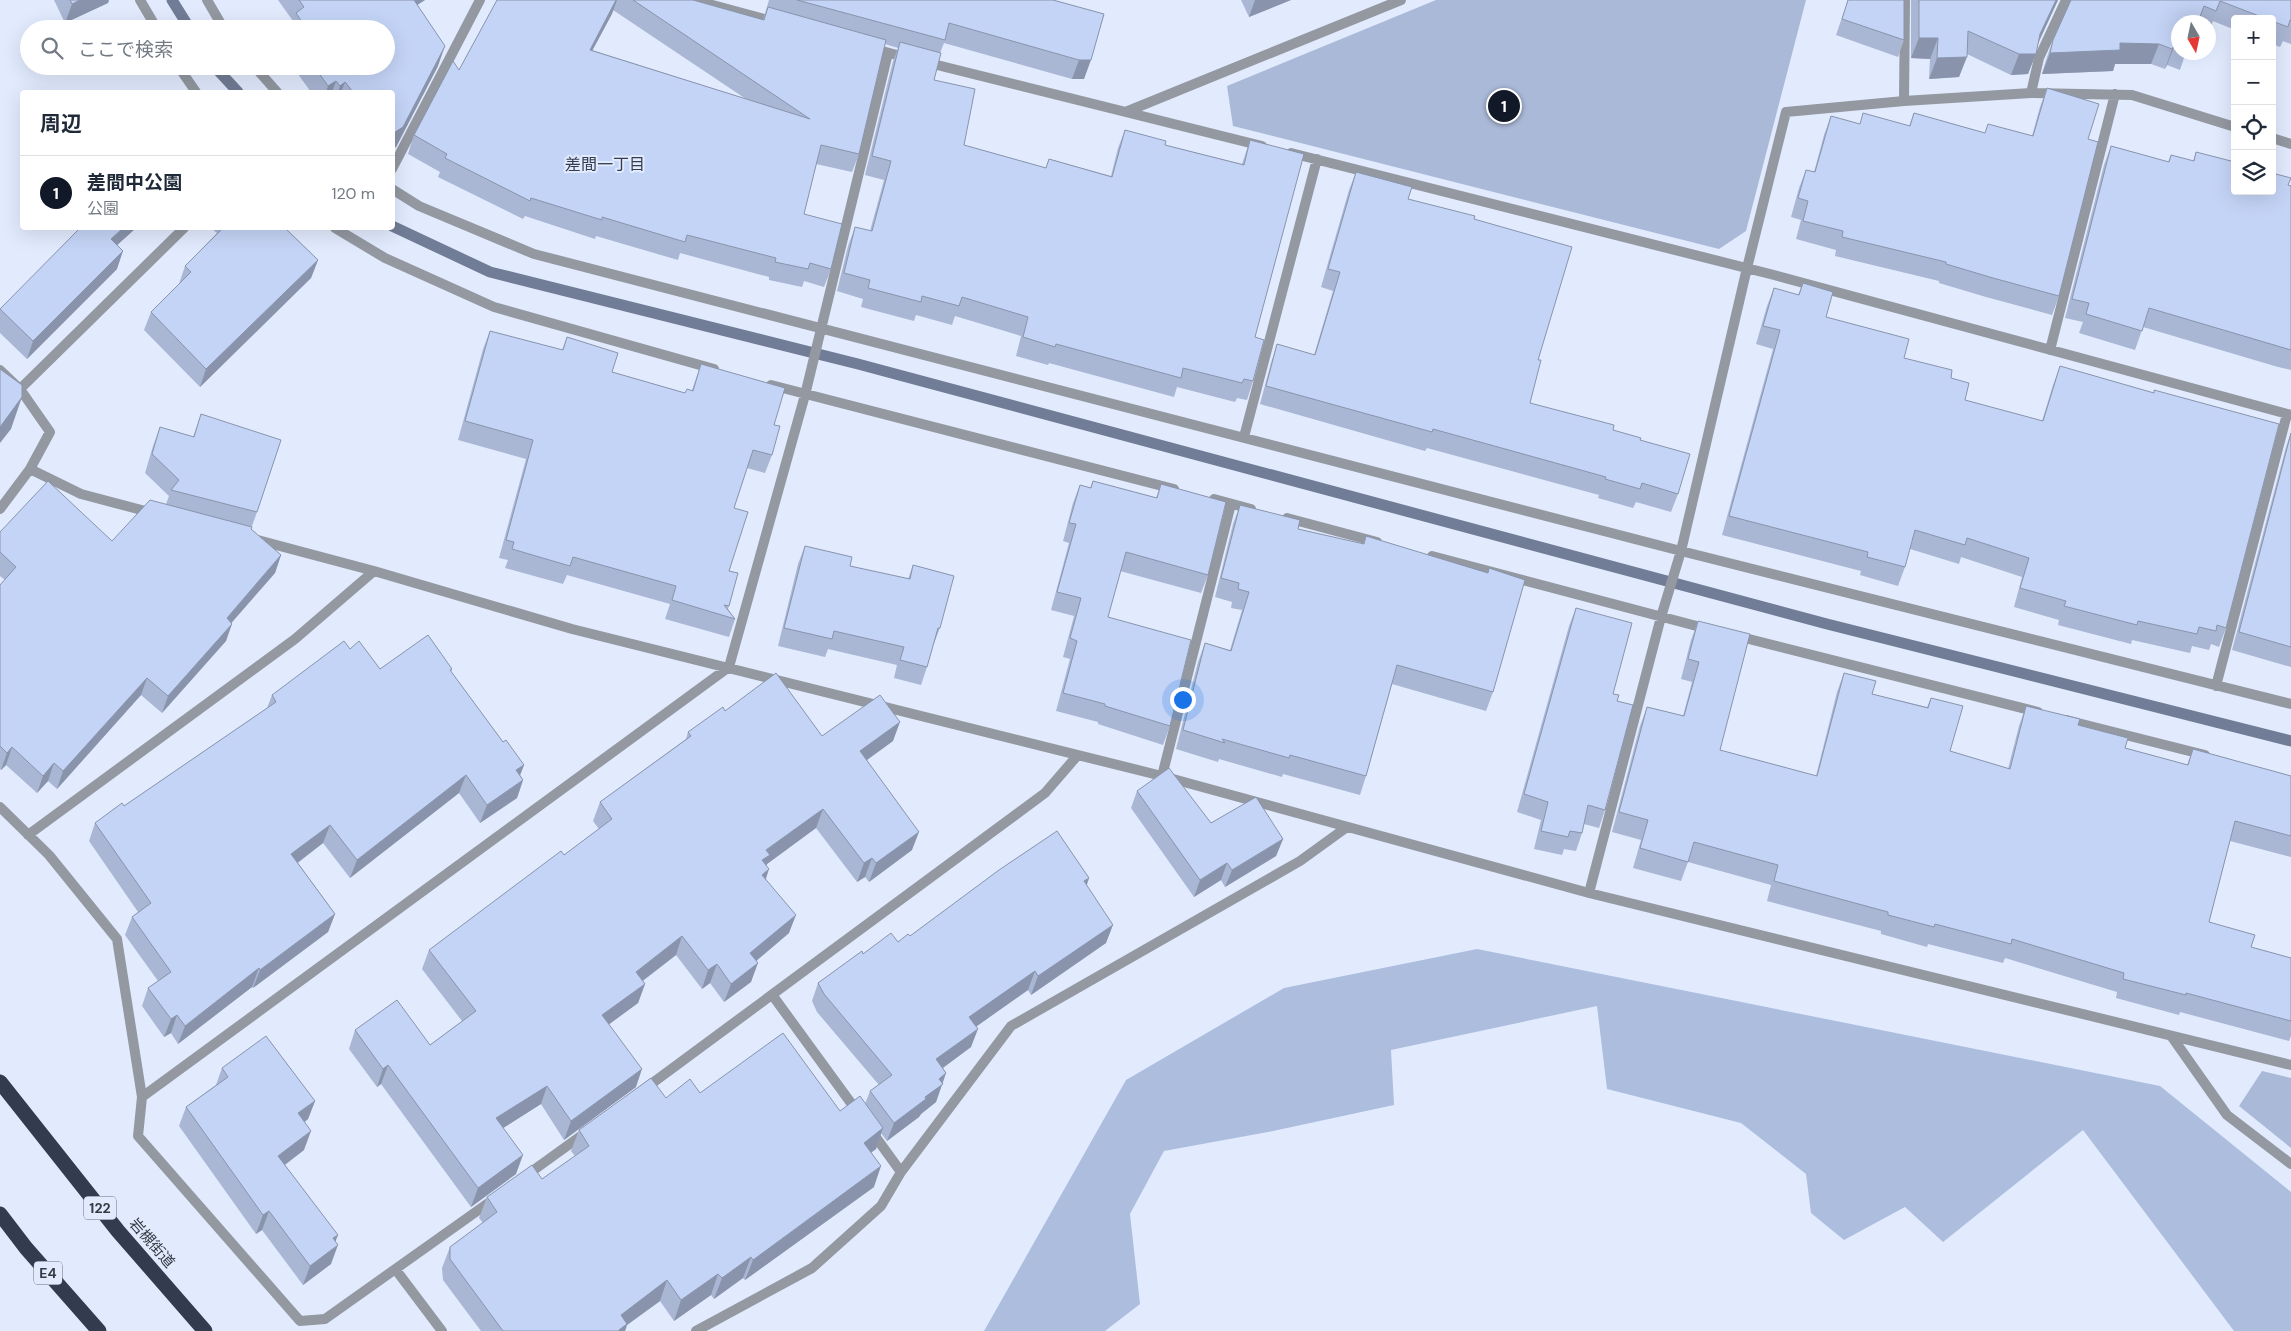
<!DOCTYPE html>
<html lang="ja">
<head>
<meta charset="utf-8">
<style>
	body { margin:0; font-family:"DM Sans","Noto Sans JP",sans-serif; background:#f6f6f7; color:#1f2937 }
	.controls { position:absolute; right:15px; top:15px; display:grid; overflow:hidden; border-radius:5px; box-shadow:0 5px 20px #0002 }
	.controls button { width:45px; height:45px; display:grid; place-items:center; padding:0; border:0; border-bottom:1px solid #e0e1e3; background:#fff; color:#1f2937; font:25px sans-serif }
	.compass { position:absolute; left:2171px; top:15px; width:45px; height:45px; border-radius:50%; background:#fff; box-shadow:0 5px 20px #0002; rotate:171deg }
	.you { position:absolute; left:1182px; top:699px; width:18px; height:18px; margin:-12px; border:4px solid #fff; border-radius:50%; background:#1a73e8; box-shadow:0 0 0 8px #1a73e833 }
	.badge { display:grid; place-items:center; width:32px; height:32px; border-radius:50%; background:#111827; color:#fff; font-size:16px; font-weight:700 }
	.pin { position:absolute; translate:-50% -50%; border:2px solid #fff; box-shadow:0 1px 5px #0006 }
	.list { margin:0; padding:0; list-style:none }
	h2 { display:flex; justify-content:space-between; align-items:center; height:65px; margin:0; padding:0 20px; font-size:21px }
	h2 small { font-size:16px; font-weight:400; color:#747a83 }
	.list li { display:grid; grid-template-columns:32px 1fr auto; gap:15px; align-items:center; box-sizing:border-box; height:75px; padding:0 20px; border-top:1px solid #e0e1e3 }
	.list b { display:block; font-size:19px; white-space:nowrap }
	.list p { margin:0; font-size:16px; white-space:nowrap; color:#747a83 }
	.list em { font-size:16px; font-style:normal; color:#747a83 }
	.icon { flex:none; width:28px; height:28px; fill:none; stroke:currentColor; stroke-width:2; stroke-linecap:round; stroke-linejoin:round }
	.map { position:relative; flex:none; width:2291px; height:1331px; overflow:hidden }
	.search { position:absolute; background:#fff; box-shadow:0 5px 20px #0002; left:20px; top:20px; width:375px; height:55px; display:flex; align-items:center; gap:12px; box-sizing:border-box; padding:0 18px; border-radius:28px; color:#747a83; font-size:19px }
	.panel { position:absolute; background:#fff; box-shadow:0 5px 20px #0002; left:20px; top:90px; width:375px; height:140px; border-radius:5px }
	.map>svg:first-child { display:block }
	.green { fill:#aab9d8 }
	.forest { fill:#adbdde }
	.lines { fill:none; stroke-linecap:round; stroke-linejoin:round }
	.stream { stroke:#717d96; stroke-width:11 }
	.street { stroke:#9398a1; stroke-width:10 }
	.highway { stroke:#333c4f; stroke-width:15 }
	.wall { fill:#a9b6d4; fill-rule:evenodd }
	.shaded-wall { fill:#8994ac }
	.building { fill:#c4d4f6; stroke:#8994ac }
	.labels { text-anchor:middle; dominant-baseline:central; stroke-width:4; stroke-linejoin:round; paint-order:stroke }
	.shield { fill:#e2ebfe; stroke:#696f7b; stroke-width:1 }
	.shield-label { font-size:14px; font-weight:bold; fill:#353a43 }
	.street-label { font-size:15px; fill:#353a43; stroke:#e2ebfe }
	.neighbourhood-label { font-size:16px; fill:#343d4f; stroke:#e2ebfe }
</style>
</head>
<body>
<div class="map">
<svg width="2291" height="1331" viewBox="0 0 2291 1331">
	<rect width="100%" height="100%" fill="#e2ebfe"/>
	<path class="green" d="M1436,0H1806L1746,231L1719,249L1233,126L1227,86Z
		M2262,1071L2291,1078V1148L2239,1106Z"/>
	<path class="forest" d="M1477,949L2160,1086L2291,1192V1331H2234L2083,1130L1943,1242L1905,1207L1844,1240L1811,1213L1806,1174L1741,1123L1607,1089L1597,1006L1391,1050L1394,1105L1273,1131L1164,1151L1130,1214L1140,1304L1105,1331H984L1126,1080L1284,988Z"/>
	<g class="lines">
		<path class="stream" d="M172,0L190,29
			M214,66L238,92
			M392,226L490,272L858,364L1827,624L2291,741"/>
		<path class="street" d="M140,0L157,29
			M207,0L224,29
			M694,0L775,22
			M871,48L908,58
			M925,62L1262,146
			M178,66L196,92
			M254,66L277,92
			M2031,93L2039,58L2066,0
			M1904,101L1905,0
			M1128,111L1401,0
			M2272,138L2291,144
			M1291,153L1774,275L2291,415
			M392,169L480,0
			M392,189L419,206L534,254L1681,551L2291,704
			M335,228L385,258L494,307L714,369
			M2050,350L2115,94
			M0,370L20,389L50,432L30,469L0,509
			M771,385L1174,489
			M20,389L184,228
			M1244,437L1317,159
			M30,469L81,494L153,513
			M1214,499L1251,509
			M1287,518L1377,542
			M254,539L374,571L572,629L1162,776L1589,893L2291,1065
			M1432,556L1708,629
			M1737,636L2038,712
			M2216,686L2287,414
			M2066,720L2205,755
			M1162,776L1231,504
			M0,807L49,855L117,939L142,1097L138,1136L300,1321L325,1319L494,1199
			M28,835L295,639L374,571
			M1589,893L1661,617L1681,551L1747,268L1786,112L1904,101L2031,93L2132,95L2235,127
			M773,996L859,1114
			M2172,1037L2227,1115L2291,1164
			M643,1090L1045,793L1077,756
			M142,1097L729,667L805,395L888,53
			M872,1132L901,1172
			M524,1177L585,1133
			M396,1270L442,1331
			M696,1331L812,1268L881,1206L901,1172L1011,1026L1300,861L1347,827"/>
		<path class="highway" d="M0,1082L118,1231L205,1331
			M0,1214L26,1248L99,1331"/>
	</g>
	<path class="wall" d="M54,0H109L108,3L65,23Z
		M278,0H425L417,5L438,66L396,147L392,92H311L292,66H386V29H290L293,21Z
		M497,0H693L763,20L769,0H1053L1104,14L1084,79H1072L944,43L940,53L934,80L964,145L1046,168L1049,159L1111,176L1118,148L1125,130L1165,145L1242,164L1250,140L1255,337L1253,381L1247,400L1237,398L1235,402L1177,387L1174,397L1049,363L1048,365L1016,356L1021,336L955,316L952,325L916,315L914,321L861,307L863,299L837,291L848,246L855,227L870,231L884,180L865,175L893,61L898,48L885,44L859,154L852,172L816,164L804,214L831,269L824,287L804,281L802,287L769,280V277L680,253L678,260L596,236L595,239L525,216L523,219L438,177L440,172L408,154L414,135L459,70ZM613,10L746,99L592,50Z
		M1241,0H1291L1249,17Z
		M1848,0L1904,40L1898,57L1836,35Z
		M1911,0H2058L2038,44L2028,74L2011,75L1967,54L1959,77L1929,79L1930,59L1911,58Z
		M2071,0H2291V44L2283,41L2280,47L2272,44V19H2235V30L2213,21L2209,31L2208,22H2178V52H2186L2180,70L2167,65L2165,69L2151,64H2115L2113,71L2042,74L2046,60L2053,40Z
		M2047,88L2088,139L2059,296L2052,315L1986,297L1939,283V281L1835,256L1836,250L1796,239L1801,220L1791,217L1799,188L1806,170L1814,172L1824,135L1831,116L1859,124L1909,126L1914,113L1985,133L1988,124L2032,136L2040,107Z
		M2111,146L2168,162L2171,155L2193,161L2196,152L2291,186V370L2278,367L2143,327L2135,350L2079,333L2083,322L2065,318L2104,165Z
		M1356,172L1408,199L1474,219L1538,360L1530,403L1613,430L1640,440L1678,494L1671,512L1636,502L1633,508L1598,498L1599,495L1427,448L1425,451L1260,404L1271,363L1277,344L1314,355L1333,291L1321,287L1349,190Z
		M136,228L117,245V269L27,359L0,333V309Z
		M211,228H285L318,260L311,278L200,387L144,330L151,312L179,284L185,266L217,233Z
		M1803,283L1826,317L1904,358L1951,378L1965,400L2042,421L2053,385L2060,366L2226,628L2219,647L2211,644L2209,650L2192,646L2190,653L2132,640L2131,644L2058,625L2059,620L2014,607L2022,577L1961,557L1959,564L1910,549L1905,567L1898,586L1860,575L1861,571L1722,535L1773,349L1756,344L1767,306L1774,288L1798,295Z
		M490,331L562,350L567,337L612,372L685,393L692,390L701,364L774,425L772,455L765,473L747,468L734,508L729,571L738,573L728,609L735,619L729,637L665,619L670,604L567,575L563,584L505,568L508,560L499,558L526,459L458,440L483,349Z
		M201,414L257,512L251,529L281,555L275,573L231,623L226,641L162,713L141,695L57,789L48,781L37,793L6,765L1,770L0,769V585L5,580L0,576V532L112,541L166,504L169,496L145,473L153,446L160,427L193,437Z
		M2291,432V667L2232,650L2286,447Z
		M1093,481L1156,498L1161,484L1208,575L1201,593L1120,571L1108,617L1170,726L1163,745L1098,724V722L1056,711L1070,659L1063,657L1074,616L1051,610L1069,543L1063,541L1073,503L1080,485L1090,488Z
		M1240,505L1298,529L1363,544L1366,536L1493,692L1486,711L1392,684L1366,776L1360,795L1283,774L1282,777L1219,759L1218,762L1176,749L1198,662L1205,643L1230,650L1242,610L1231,608L1232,602L1215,597L1233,524Z
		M805,546L850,566L908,579L913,565L940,628L933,646L927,667L921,685L894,678L897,665L828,649L825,657L778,646L798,564Z
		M1576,608L1613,694L1617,701L1605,810L1599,828L1584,824L1582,833L1576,851L1564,849L1562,855L1534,849L1541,820L1517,812L1569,626Z
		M1698,621L1720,750L1816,776L1837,692L1844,673L1872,694L1927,707L1931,698L1950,751L2008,769L2019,726L2026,706L2078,725L2125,748L2187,765L2193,749L2291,776V857L2230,841L2209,922L2251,947L2291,958V1036L2289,1041L2180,1012L2179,1015L2116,998L2117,992L2005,958L2003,963L1928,944L1927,947L1881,934V931L1767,901L1771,885L1688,862L1681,881L1633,868L1641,840L1612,832L1640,726L1647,707L1683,716L1692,682L1681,679L1691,640Z
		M350,649L380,669H452L451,672L503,742L524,765L520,775L523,780L517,798L480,823L459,793L350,878L323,843L298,863L335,914L328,932L253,988L252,987L178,1044L171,1033L164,1037L142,1006L148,988L158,981L125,935L132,917L138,912L89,841L95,823L124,806L267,708L272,695Z
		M725,711L822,736L893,741L867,760L912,850L869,882L865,877L857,882L816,828L767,864L766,879L789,933L756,961L751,982L724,1002L710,983L702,989L676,955L643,981L645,984L638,1003L609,1024L636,1087L564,1140L541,1104L503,1128L516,1174L471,1207L381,1084L377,1087L349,1049L355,1030L430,1045L462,1021L422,969L429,950L564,855L599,829L593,821L600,802L686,739L688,732Z
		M1137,791L1211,823L1283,839L1276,856L1225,887L1221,880L1194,897L1131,808Z
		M1089,878L1087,885L1106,943L1031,995L1028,990L976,1026L971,1047L943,1068L946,1073L936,1102L921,1114L919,1117L887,1141L881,1133L876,1149L871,1153L874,1187L745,1280L743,1278L714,1299L711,1295L674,1321L660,1301L627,1325L625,1331H481L443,1280L442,1268L450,1247L483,1223L479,1218L487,1197L542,1179L575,1156L571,1151L579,1130L666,1098L700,1093L840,1111L865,1104L870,1091L879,1085L817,1012L812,1001L818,983L863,954L898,942L910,936Z
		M222,1068L315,1101L308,1119L305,1122L304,1150L285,1165L335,1241L331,1264L303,1285L262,1230L256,1234L179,1126L186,1107L216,1085Z"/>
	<path class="shaded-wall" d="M80,0H109L108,3L65,23L72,4Z
		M408,0H425L403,14Z
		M616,0H617L612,14L583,68L590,50Z
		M1255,0H1291L1249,17Z
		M2056,0H2058L2033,54H2036L2028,74L2011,75L2019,54L2040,34Z
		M1919,38H1938L1930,59L1911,58Z
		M2120,43L2159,44L2151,64H2115L2113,71L2042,74L2050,53Z
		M2175,44L2167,65L2165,69L2172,49Z
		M445,46L438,66L396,147L392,149V134Z
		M1967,57L1959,77L1929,79L1937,58Z
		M1079,60H1091L1084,79H1072Z
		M336,81L332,92H326L328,86Z
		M345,82L341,92H338L340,86Z
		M123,228H136L104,257L111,239Z
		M123,251L117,269L27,359L33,341Z
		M318,260L311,278L200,387L206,369Z
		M22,397L11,429L0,443V427Z
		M281,555L275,573L220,636L227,618Z
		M232,624L226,641L162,713L168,696Z
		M147,678L141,695L57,789L63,771Z
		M900,722L893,741L853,770L860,751Z
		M12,747L6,765L1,770L7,753Z
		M54,763L48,781L37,793L43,776Z
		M524,765L517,783L516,770Z
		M466,775L459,793L350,878L357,860Z
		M523,780L517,798L480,823L487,805Z
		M823,809L816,828L767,864L763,874L769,869L763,888L756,879L766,850Z
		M330,825L323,843L285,872L291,854Z
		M919,832L912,850L869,882L876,863Z
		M1283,839L1276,856L1225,887L1232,870Z
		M872,858L865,877L857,882L864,863Z
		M1227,863L1221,880L1194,897L1200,880Z
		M1089,878L1082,896L1084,881Z
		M335,914L328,932L253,988L260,970Z
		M796,915L789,933L743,972L750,953Z
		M1113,925L1106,943L1031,995L1038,976Z
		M682,936L676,955L629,991L636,972Z
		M758,963L751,982L724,1002L731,984Z
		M717,964L710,983L702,989L708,970Z
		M259,968L252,987L178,1044L185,1026Z
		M1035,971L1028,990L963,1036L969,1017Z
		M645,984L638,1003L596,1034L602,1015Z
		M177,1015L171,1033L164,1037L171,1019Z
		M978,1029L971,1047L929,1078L936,1059Z
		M388,1065L381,1084L377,1087L383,1069Z
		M642,1069L636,1087L564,1140L571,1121Z
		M946,1073L936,1102L921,1114L919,1117L887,1141L894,1123L925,1097L939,1079Z
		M547,1086L541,1104L489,1137L496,1118Z
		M315,1101L308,1119L291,1132L298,1113Z
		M883,1128L876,1149L856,1163L864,1143Z
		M311,1131L304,1150L271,1175L278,1156Z
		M523,1155L516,1174L471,1207L478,1188Z
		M881,1166L874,1187L745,1280L753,1260Z
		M269,1211L262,1230L256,1234L263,1215Z
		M338,1235L332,1250L338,1245L331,1264L303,1285L310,1266L333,1238Z
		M751,1257L743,1278L714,1299L722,1278Z
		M718,1274L711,1295L674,1321L681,1300Z
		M667,1280L660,1301L627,1325L625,1331H615L621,1315Z"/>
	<path class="building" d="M70,0H80L72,4Z
		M299,0H414L445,46L403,127L392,134V92H353L345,82L340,86L336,81L328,86L314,66H386V29H293L302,22L296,13L304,7Z
		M497,0H616L590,50L810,119L633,0H693L764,20L768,7L886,40L859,154L821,145L804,214L842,224L831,269L810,263L808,269L775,262L776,258L687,235L685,242L602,217V220L531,198L530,201L445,158L447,154L414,135L453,61L459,70Z
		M797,0H1053L1104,14L1091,60H1079L949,23L945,40Z
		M1848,0H1904V40L1842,19Z
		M1919,0H2056L2040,34L2036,54H2019L1968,31L1967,57L1937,58L1938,38H1919Z
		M2071,0H2291V20H2290L2288,27L2272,21V19H2267L2220,1L2216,11L2204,6L2198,22H2178V45L2175,44L2172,49L2159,44L2120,43V50L2050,53L2053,40Z
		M900,42L941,53L934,80L975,89L964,145L1046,168L1049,159L1112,177L1125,130L1166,141L1165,145L1244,165L1250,140L1304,154L1255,337L1264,340L1253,381L1244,379L1242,383L1183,368L1181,378L1056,344L1055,347L1023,337L1028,317L962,297L959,306L922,296L921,302L868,288L870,280L844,273L855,227L872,231L891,161L872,156Z
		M2047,88L2099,104L2088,139L2098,142L2059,296L1993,278L1946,264V262L1842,237L1843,231L1803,221L1808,201L1798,198L1806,170L1815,172L1831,116L1860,124L1863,113L1910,126L1914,113L1985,133L1988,124L2033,136Z
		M2111,146L2169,162L2171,155L2194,161L2196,152L2235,162V191H2272V173L2291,178L2288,185L2291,186V350L2149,308L2142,331L2086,314L2089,303L2072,299Z
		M1356,172L1412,187L1408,199L1475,216L1474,219L1572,247L1538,360H1541L1530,403L1614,425L1613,430L1641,438L1640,440L1690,454L1678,494L1642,483L1640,489L1605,479L1606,477L1433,429L1432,432L1266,386L1277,344L1315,355L1340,272L1328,269Z
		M80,228H123L111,239L123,251L33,341L0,309Z
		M223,228H285L318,260L206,369L151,312L191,272L185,266Z
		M1803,283L1833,292L1826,317L1909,339L1904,358L1952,370L1951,378L1969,383L1965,400L2043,421L2060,366L2154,393V390L2279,424L2226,628L2217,625L2216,631L2199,627L2197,634L2138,621L2137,625L2064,606L2066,601L2020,588L2029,558L1967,538L1965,545L1915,530L1905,567L1867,557L1868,552L1729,516L1780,330L1763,326L1774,288L1799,295Z
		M490,331L563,350L567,337L618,353L612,372L685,393L687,389L693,391L701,364L785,388L774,425L780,426L772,455L753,450L734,508L748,512L729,571L738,573L729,606L724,605L735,619L672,600L676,586L573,557L570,566L512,549L514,542L506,540L533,440L465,421Z
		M0,369L22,385V397L0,427Z
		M201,414L281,440L257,512L171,490L179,480L152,454L160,427L194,437Z
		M2291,433V647L2239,632Z
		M48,481L112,541L150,500L252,527L251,529L281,555L227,618L232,624L168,696L147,678L63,771L54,763L43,776L12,747L7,753L0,746V585L16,567L0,552V532Z
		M1093,481L1157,498L1161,484L1226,502L1208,575L1126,552L1108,617L1191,640L1170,726L1105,706V704L1063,693L1077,641L1070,638L1081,598L1057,592L1076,524L1069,523L1080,485L1091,488Z
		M1240,505L1300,520L1298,529L1364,544L1366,536L1488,573L1489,568L1525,580L1493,692L1397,665L1366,776L1290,755L1289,758L1222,739L1225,743L1183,730L1205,643L1231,651L1249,592L1238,589L1239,583L1221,578Z
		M805,546L852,557L850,566L910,579L913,565L954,576L940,628H938L927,667L900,660L904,647L834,631L832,639L784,628Z
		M1576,608L1632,623L1613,694L1619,695L1617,701L1633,705L1605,810L1588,805L1582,833L1570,831L1568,837L1541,831L1548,802L1524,794Z
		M1698,621L1750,634L1720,750L1817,776L1844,673L1876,681L1872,694L1928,708L1931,698L1963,706L1950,751L2010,769L2026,706L2080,719L2078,725L2128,738L2125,748L2188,765L2193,749L2291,776V836L2235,821L2209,922L2255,935L2251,947L2291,958V1021L2186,993V995L2123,979L2124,973L2012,939L2011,944L1935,924L1934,927L1888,915V912L1774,881L1778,865L1694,842L1688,862L1640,848L1648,820L1619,812L1647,707L1684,716L1699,662L1688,659Z
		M428,635L452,669L450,670L503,742L506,740L524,765L516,770L523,780L487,805L466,775L357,860L330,825L291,854L335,914L260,970L259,968L185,1026L177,1015L171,1019L148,988L171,972L132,917L151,903L95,823L122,803L124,806L276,702L272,695L344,641L350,649L359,641L380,669Z
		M776,673L822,736L880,695L900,722L860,751L919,832L876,863L872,858L864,863L823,809L766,850L770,855L762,860L769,869L762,875L796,915L750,953L758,963L731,984L717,964L708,970L682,936L636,972L645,984L602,1015L642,1069L571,1121L547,1086L496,1118L523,1155L478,1188L388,1065L383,1069L355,1030L397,1000L430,1045L476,1011L429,950L561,851L564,855L612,819L600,802L691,736L688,732L723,707L725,711Z
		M1169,768L1211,823L1256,797L1283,839L1232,870L1227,863L1200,880L1137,791Z
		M1057,831L1089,878L1084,881L1113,925L1038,976L1035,971L969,1017L978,1029L936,1059L946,1073L939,1079L943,1084L925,1097L926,1099L894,1123L870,1091L892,1075L824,994L818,983L862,951L863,954L891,933L898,942L908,934L910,936L999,870Z
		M783,1033L840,1111L860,1096L883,1128L864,1143L881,1166L753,1260L751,1257L722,1278L718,1274L681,1300L667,1280L621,1315L627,1324L619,1330V1331H503L450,1259V1247L497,1212L487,1197L532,1165L542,1179L589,1146L579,1130L651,1078L666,1098L690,1079L700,1093Z
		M266,1036L315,1101L298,1113L311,1131L278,1156L338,1235L333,1238L338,1245L310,1266L269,1211L263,1215L186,1107L228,1077L222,1068Z"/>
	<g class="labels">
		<g class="shield">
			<rect x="84" y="1196.5" width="32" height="23" rx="4"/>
			<rect x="34" y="1261.5" width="28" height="23" rx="4"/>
		</g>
		<g class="shield-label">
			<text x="100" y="1208">122</text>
			<text x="48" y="1273">E4</text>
		</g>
		<g class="street-label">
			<text transform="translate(152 1243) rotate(49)">岩槻街道</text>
		</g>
		<g class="neighbourhood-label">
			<text x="605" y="164">差間一丁目</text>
		</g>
	</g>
</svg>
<div class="controls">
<button>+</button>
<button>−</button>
<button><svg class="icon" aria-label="locate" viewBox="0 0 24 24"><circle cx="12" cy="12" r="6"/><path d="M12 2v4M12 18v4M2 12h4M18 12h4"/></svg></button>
<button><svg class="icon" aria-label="layers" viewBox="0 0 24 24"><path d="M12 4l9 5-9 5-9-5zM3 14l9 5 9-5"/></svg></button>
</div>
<svg class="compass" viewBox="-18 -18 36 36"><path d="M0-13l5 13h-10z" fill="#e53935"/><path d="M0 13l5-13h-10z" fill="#747a83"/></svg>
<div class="you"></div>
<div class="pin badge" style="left:1504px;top:106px">1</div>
<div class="search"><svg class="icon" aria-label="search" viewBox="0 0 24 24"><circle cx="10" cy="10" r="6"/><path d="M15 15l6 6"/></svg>ここで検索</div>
<section class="panel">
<h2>周辺<small></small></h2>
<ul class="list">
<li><span class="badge">1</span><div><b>差間中公園</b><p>公園</p></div><em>120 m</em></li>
</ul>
</section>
</div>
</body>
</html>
